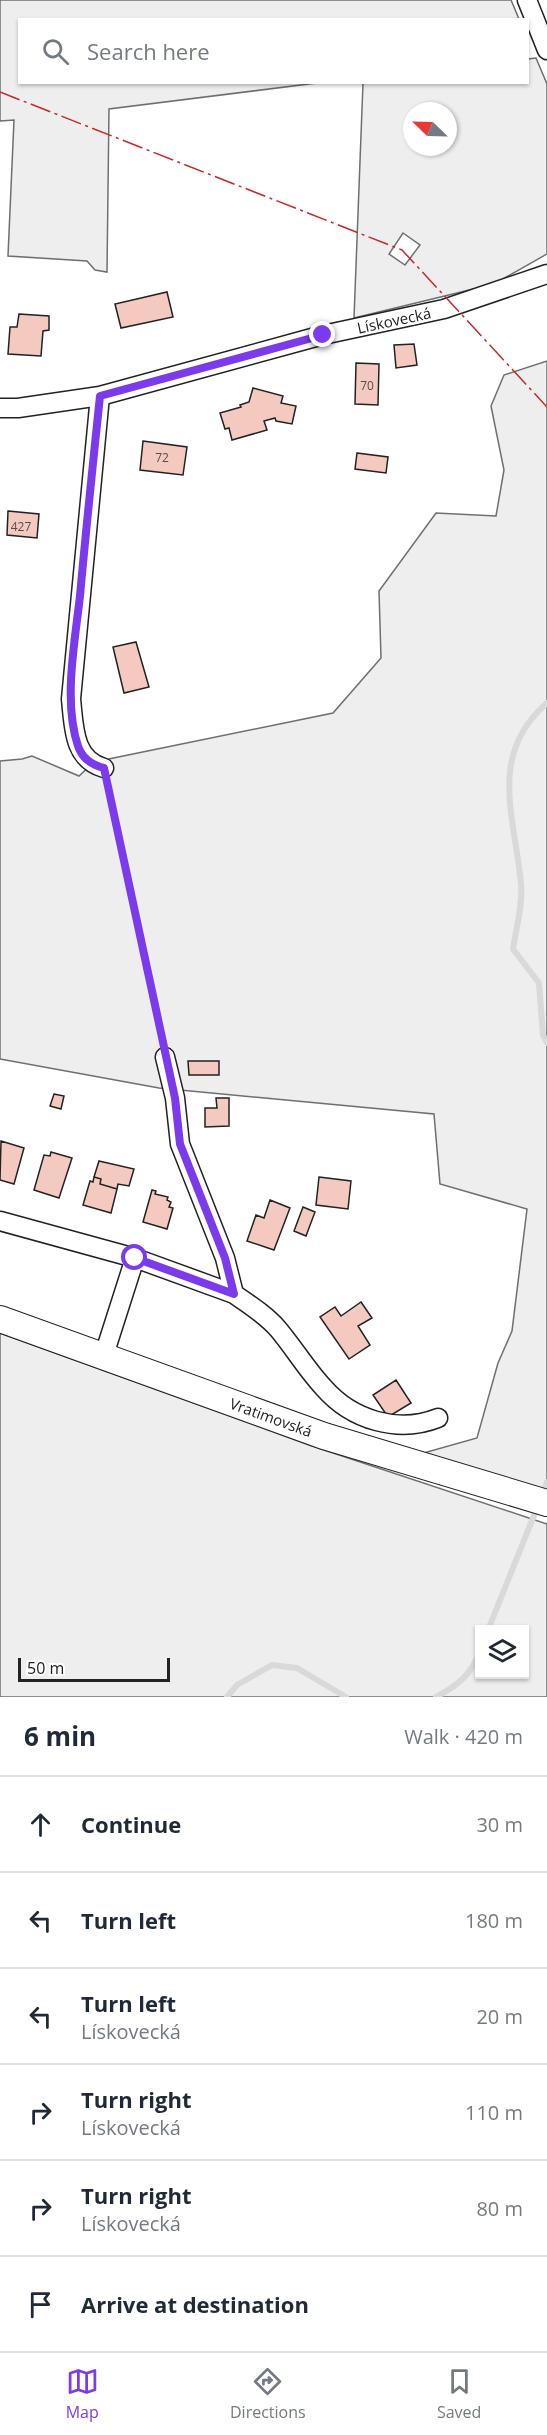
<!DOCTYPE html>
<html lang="en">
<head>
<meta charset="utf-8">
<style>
	body { margin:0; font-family:"Open Sans",sans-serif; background:#f2f2f3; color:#1f2937 }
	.controls { position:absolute; right:18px; bottom:18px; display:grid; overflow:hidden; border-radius:0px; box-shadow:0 2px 4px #0004 }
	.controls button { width:54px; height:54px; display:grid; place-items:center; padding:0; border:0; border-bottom:2px solid #e0e1e3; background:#fff; color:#1f2937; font:30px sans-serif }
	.compass { position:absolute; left:403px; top:102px; width:54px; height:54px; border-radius:50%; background:#fff; box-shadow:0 2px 4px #0004; rotate:293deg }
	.scale { position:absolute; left:18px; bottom:15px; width:152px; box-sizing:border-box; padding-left:6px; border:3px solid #222; border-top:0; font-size:16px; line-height:21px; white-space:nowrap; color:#222; -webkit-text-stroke:4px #fff; paint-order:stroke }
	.stop { position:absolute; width:18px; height:18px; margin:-14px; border:4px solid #7c3aed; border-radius:50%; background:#fff }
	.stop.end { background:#7c3aed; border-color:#fff; box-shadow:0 2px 6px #0008 }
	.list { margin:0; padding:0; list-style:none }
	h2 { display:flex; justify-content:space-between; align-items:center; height:78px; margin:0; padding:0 24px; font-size:26px }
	h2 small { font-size:20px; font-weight:400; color:#747a83 }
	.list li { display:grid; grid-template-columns:39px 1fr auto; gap:18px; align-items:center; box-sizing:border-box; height:96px; padding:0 24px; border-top:2px solid #e0e1e3 }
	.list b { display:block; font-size:22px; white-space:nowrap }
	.list p { margin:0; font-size:20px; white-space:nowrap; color:#747a83 }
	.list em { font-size:20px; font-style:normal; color:#747a83 }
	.icon { flex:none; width:33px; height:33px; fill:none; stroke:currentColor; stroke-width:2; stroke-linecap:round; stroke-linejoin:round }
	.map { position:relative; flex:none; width:547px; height:1697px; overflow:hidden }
	.search { position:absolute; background:#fff; box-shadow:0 2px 4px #0004; left:18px; right:18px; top:18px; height:66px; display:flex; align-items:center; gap:15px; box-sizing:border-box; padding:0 21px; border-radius:0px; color:#747a83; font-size:22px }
	.sheet { height:654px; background:#fff }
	nav { display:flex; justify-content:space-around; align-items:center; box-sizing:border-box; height:84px; border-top:2px solid #e0e1e3; background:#fff; font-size:16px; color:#747a83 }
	nav a { display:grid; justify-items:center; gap:3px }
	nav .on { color:#7c3aed }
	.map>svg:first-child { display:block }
	.green { fill:#eee; stroke:#6f6f6f; stroke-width:1.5; fill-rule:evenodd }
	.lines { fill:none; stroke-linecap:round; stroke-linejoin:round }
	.stream { stroke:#d9d9d9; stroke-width:6 }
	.building { fill:#f3c9c0; stroke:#222; stroke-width:1.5 }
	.minor-casing { stroke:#222; stroke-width:21 }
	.secondary-casing { stroke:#222; stroke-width:28 }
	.path { stroke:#646464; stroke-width:4; stroke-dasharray:4.5 3; stroke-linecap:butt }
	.minor { stroke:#fff; stroke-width:18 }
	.secondary { stroke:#fff; stroke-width:26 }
	.power { stroke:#c62828; stroke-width:1.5; stroke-dasharray:21 4.5 3 4.5; stroke-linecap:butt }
	.route { stroke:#7c3aed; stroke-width:8 }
	.labels { text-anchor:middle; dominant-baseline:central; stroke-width:4.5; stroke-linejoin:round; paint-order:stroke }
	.number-label { font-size:12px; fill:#564c4a }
	.street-label { font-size:15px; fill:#222; stroke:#fff }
</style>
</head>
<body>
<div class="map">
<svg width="547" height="1697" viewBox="0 0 547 1697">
	<rect width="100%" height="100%" fill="#fff"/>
	<path class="green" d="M0,0H511L519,19L20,20V82L317,83L109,109L107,272L95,270L87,261L8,256L14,120L0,121Z
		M536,58L547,84V254L494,284L354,318L363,83L528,82V59ZM412,111H448V147H412ZM403,233L420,245L405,265L389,254Z
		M547,361V1490L420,1454L477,1438L498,1363L512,1331L527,1209L440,1184L434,1114L159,1088L0,1059V761L22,759L32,756L79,776L94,762L333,713L381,658L379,591L436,513L496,516L504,470L491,406L504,375Z
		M0,1333L309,1445L547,1524V1697H0ZM480,1630H524V1674H480Z"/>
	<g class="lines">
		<path class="stream" d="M547,703C487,755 515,817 521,884C523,905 516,929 513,949L539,983L543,1035L547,1043
			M542,1495L547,1482
			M488,1630L537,1508
			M227,1697L237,1685L272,1665L297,1668L346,1697
			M436,1697C458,1685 470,1676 480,1652"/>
	</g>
	<path class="building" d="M167,292L173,317L121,328L115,304Z
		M19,314L49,316V330L43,331L41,356L8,354L10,327H17Z
		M414,344L417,365L396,368L394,345Z
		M356,363L379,364L378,405L355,404Z
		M253,388L283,396L281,403L296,406L292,424L276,421L275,418L264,421L267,430L232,440L229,428L225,429L220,413L241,407L240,405L249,402Z
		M143,441L187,447L183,475L140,470Z
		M357,453L388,457L386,473L355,469Z
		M8,511L39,514L37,538L7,535Z
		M136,642L149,687L124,693L113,647Z
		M188,1061H219V1075H189Z
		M54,1094L64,1096L61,1109L50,1106Z
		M216,1098H229V1126L205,1127V1108H217Z
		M1,1141L24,1148L14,1184L0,1180Z
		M51,1152L72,1158L59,1198L34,1190L44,1155L50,1156Z
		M99,1161L134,1169L129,1186L118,1184L117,1189L100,1184L101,1179L94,1177Z
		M94,1177L101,1179L100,1184L117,1189L111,1213L83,1205L90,1181L93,1182Z
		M319,1177L351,1181L348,1209L316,1205Z
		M152,1190L156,1191L155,1194L168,1197L167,1200L171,1202L169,1207L173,1208L167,1229L143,1222Z
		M270,1200L290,1208L274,1250L247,1241L256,1215L264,1218Z
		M303,1207L315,1212L306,1236L294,1231Z
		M361,1302L372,1318L358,1326L370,1345L349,1359L320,1317L335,1307L341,1316Z
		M396,1380L411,1403L388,1417L373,1395Z"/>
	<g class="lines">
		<g class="minor-casing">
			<path id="minor" d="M527,0L547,50
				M100,396L71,699C74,727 73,759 104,768
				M0,408H18L100,396L323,335L444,309L547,274
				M165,1057L175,1098L180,1144L225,1258L234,1294C250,1305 266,1315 278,1329C294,1348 307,1370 324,1388C352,1420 398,1434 438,1418
				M0,1221L135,1258L234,1294
				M104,1355L135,1258"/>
		</g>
		<g class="secondary-casing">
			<path id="secondary" d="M0,1319L324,1436L547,1503"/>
		</g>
		<path class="path" d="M107,785L162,1039"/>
		<use href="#minor" class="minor"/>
		<use href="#secondary" class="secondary"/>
		<path class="power" d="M0,92L402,250L547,407"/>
	</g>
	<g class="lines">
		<path class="route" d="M135,1258L234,1294L225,1258L180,1144L175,1098L104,768C92,765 82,758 78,746C63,702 75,641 80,596C86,529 93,463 100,396L323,335"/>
	</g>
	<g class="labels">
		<g class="number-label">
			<text x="367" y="385">70</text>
			<text x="162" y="457">72</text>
			<text x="21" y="526">427</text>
		</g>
		<g class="street-label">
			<text transform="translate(394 320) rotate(-12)">Lískovecká</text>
			<text transform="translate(271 1417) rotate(20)">Vratimovská</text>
		</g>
	</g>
</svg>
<div class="controls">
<button><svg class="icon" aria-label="layers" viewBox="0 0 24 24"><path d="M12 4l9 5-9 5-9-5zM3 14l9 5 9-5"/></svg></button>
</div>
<svg class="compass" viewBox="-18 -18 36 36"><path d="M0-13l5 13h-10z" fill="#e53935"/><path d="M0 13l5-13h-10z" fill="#747a83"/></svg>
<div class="scale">50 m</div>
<div class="stop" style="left:135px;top:1258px"></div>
<div class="stop end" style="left:323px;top:335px"></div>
<div class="search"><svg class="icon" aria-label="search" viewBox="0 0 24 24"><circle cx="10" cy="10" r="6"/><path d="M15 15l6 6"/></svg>Search here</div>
</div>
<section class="sheet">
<h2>6 min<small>Walk · 420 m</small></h2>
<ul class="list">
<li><svg class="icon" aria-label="ahead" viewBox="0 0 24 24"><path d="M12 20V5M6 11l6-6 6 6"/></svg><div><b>Continue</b></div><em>30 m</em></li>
<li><svg class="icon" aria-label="left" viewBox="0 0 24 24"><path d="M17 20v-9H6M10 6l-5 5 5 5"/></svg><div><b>Turn left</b></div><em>180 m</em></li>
<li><svg class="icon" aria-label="left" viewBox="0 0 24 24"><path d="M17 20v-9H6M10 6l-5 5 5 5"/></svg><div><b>Turn left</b><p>Lískovecká</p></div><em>20 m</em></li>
<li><svg class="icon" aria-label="right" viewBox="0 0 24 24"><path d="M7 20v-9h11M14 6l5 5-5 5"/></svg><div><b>Turn right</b><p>Lískovecká</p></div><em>110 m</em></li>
<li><svg class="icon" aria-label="right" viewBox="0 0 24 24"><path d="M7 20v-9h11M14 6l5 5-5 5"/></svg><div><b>Turn right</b><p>Lískovecká</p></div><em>80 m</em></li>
<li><svg class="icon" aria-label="arrive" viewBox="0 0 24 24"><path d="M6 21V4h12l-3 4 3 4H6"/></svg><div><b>Arrive at destination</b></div></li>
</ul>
</section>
<nav>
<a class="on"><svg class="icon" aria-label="map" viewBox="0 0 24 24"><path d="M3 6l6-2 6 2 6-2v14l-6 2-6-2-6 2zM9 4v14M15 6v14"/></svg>Map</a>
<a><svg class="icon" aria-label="directions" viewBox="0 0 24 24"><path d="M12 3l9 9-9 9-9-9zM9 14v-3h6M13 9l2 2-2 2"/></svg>Directions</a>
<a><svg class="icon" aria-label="saved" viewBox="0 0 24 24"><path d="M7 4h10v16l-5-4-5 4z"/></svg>Saved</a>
</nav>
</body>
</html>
